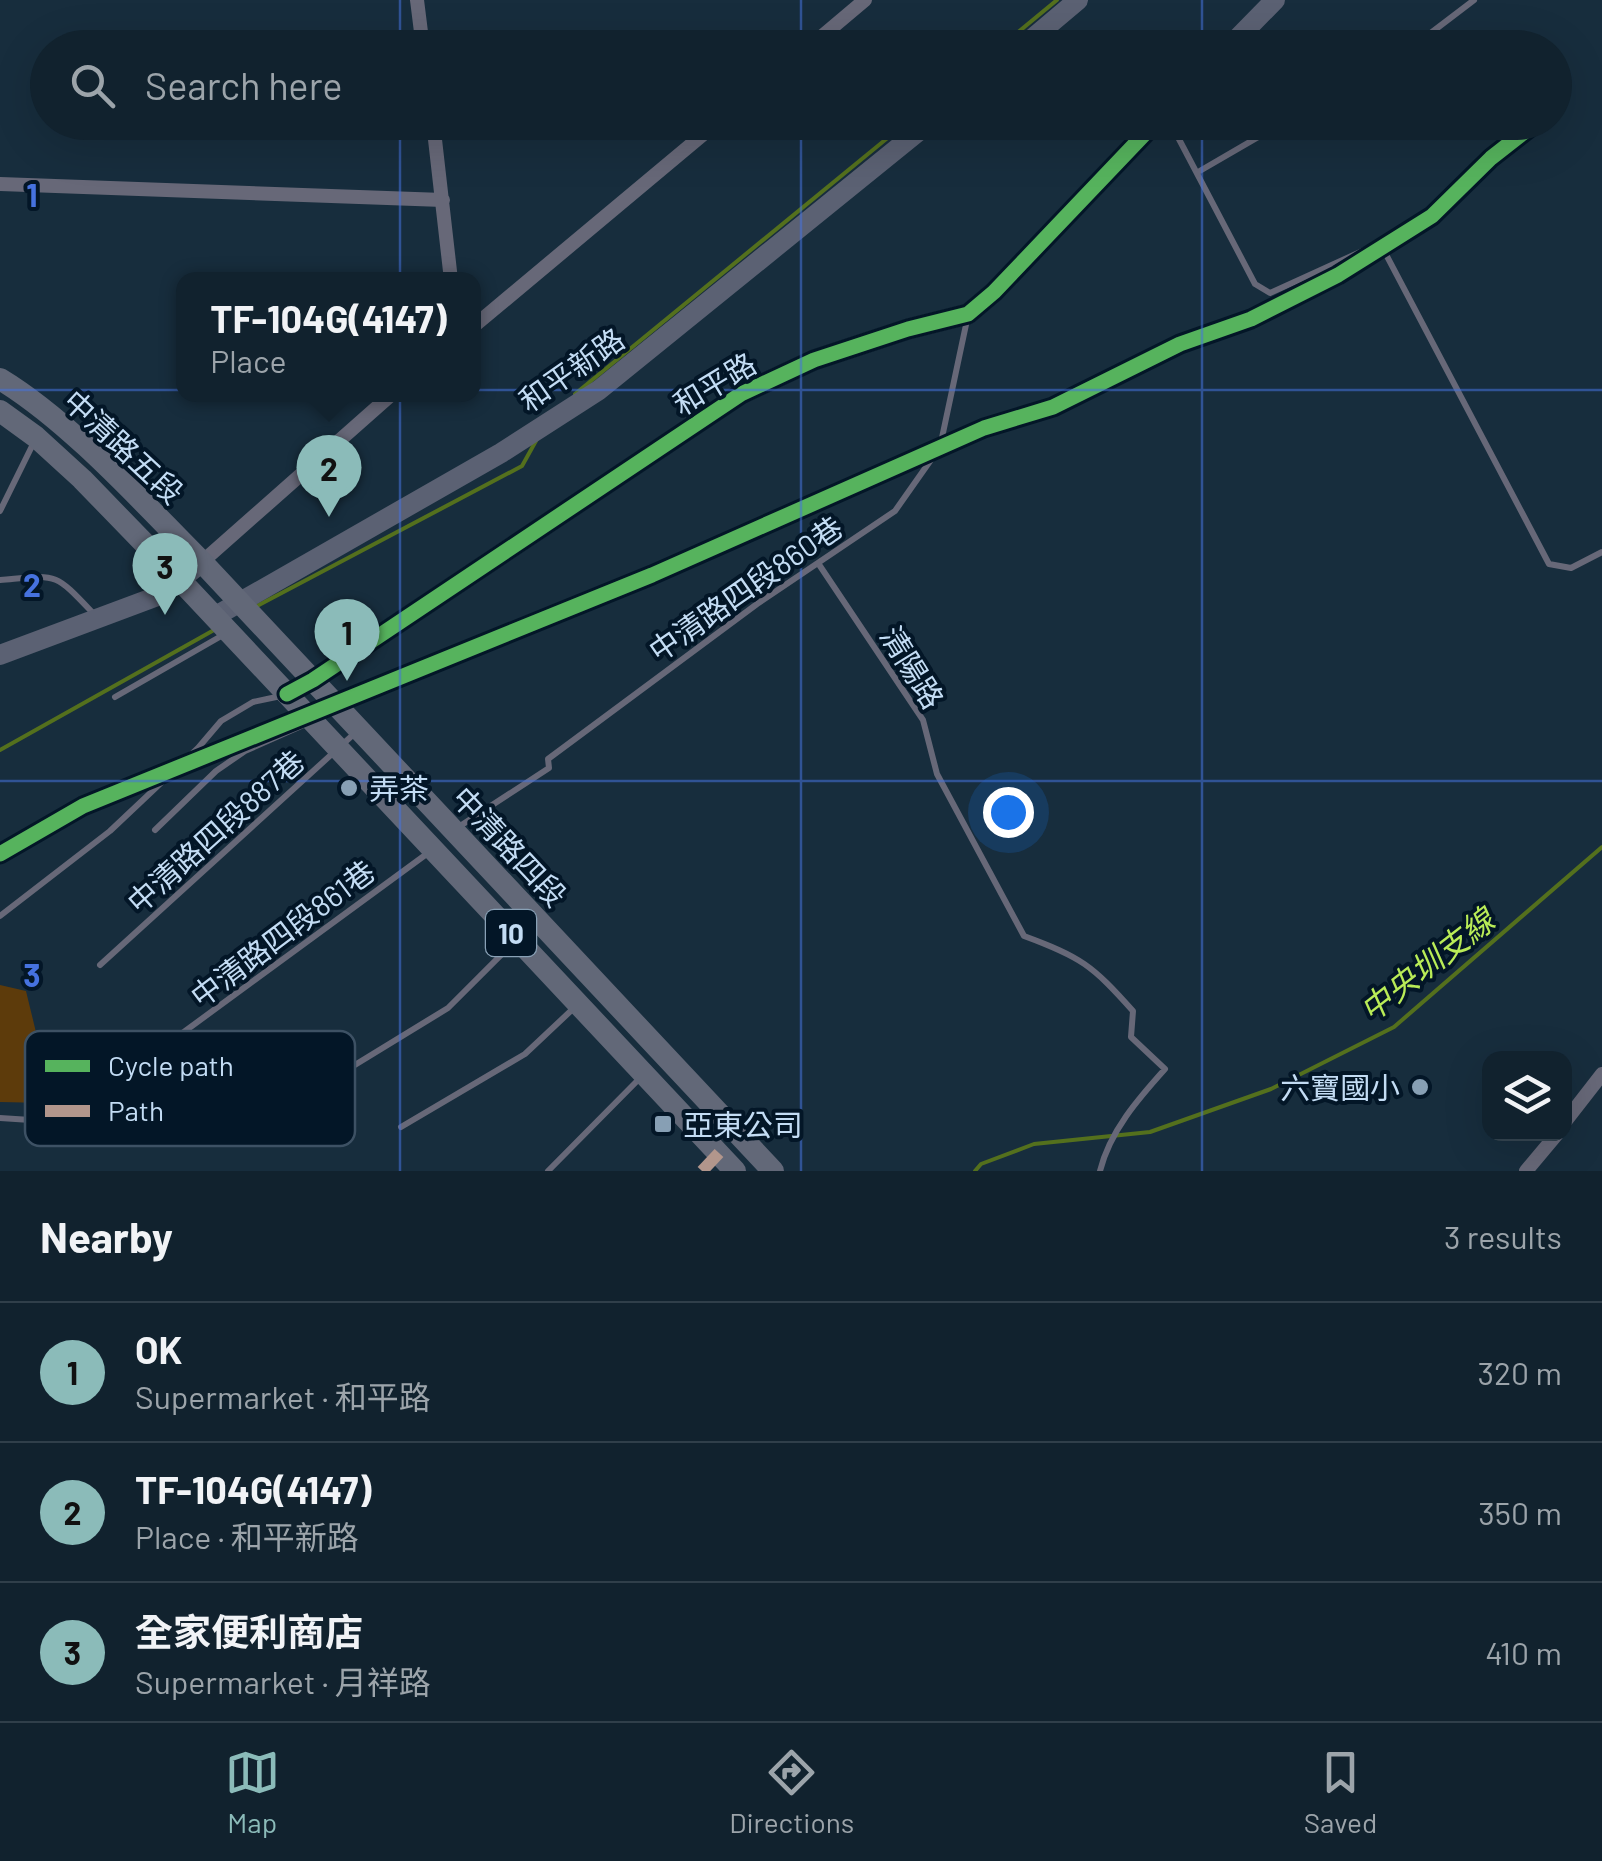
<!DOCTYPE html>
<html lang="en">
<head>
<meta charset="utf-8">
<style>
	body { margin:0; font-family:Barlow,"Noto Sans TC",sans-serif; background:#1e2f3a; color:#f1f3f6 }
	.controls { position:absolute; right:30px; bottom:30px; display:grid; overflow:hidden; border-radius:20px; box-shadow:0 10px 40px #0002 }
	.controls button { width:90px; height:90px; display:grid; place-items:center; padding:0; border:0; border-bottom:2px solid #303f4a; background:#11222e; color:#f1f3f6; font:50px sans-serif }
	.you { position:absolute; left:1008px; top:812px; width:35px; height:35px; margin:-25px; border:8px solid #fff; border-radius:50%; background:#1a73e8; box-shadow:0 0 0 15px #1a73e833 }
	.badge { display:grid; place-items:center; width:65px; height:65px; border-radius:50%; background:#8bbbb9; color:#111; font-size:32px; font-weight:700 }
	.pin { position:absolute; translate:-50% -82px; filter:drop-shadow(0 2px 5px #0008) }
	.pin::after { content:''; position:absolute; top:52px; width:35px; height:30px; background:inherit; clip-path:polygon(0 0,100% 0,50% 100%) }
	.popup { position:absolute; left:176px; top:272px; width:305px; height:130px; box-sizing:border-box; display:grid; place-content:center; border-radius:20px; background:#11222e; filter:drop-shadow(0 2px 8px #0005); font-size:32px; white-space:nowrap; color:#9ca4aa }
	.popup b { font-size:38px; color:#f1f3f6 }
	.popup::after { content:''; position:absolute; left:50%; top:100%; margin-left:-20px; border:20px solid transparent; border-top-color:#11222e }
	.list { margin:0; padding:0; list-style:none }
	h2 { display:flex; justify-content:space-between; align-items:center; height:130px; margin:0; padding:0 40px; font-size:42px }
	h2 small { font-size:32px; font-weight:400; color:#9ca4aa }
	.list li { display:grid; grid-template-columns:65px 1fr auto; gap:30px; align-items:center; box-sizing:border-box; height:140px; padding:0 40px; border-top:2px solid #303f4a }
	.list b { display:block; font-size:38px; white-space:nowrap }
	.list p { margin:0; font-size:32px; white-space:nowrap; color:#9ca4aa }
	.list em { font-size:32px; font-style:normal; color:#9ca4aa }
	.icon { flex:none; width:55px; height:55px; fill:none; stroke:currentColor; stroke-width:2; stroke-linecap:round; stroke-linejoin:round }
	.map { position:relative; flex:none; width:1602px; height:1171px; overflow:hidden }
	.search { position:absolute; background:#11222e; box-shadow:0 10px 40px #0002; left:30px; right:30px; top:30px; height:110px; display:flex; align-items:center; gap:25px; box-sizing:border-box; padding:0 35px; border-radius:55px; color:#9ca4aa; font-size:38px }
	.sheet { height:550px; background:#11222e }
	nav { display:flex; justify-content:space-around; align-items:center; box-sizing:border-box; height:140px; border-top:2px solid #303f4a; background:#11222e; font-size:28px; color:#9ca4aa }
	nav a { display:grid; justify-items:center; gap:5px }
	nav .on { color:#8bbbb9 }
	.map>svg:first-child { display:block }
	.green { fill:#5d3b0b }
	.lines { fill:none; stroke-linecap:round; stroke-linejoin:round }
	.stream { stroke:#54701d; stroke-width:4 }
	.lane { stroke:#676878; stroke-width:6 }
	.street { stroke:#676878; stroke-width:14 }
	.secondary { stroke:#5b6173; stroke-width:20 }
	.primary { stroke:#626878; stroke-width:22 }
	.quiet { stroke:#b2968c; stroke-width:12; stroke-dasharray:25 12; stroke-linecap:butt }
	.cycleway-casing { stroke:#031627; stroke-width:21 }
	.cycleway { stroke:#56b35d; stroke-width:15 }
	.grid { fill:none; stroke:#4672df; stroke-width:2.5; stroke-opacity:0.55 }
	.poi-dot { fill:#879fb4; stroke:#031627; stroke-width:4 }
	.labels { text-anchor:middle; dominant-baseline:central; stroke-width:8; stroke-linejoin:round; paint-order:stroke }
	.shield { fill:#031627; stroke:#89a1b6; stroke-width:2.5 }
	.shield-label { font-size:28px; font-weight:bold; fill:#c3dcf4 }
	.street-label { font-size:30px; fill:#c3dcf4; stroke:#031627 }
	.poi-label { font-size:30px; fill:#c3dcf4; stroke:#031627; text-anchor:start }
	.water-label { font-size:32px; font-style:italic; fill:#b9ec57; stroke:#031627 }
	.key { fill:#031627; stroke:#3d5164; stroke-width:2.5 }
	.key-label { font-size:28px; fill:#c3dcf4 }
	.grid-label { font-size:32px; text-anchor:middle; font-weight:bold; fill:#4672df; stroke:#031627; stroke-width:8; stroke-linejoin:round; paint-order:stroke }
</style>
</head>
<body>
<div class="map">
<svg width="1602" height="1171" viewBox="0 0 1602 1171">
	<rect width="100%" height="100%" fill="#172d3d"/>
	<path class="green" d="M0,985L26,991L42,1057L66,1067L87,1092L46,1103L0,1102Z"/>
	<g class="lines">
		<path class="stream" d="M999,48L1057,0
			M575,394L907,122
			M257,606L522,466L537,439
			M0,750L214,630
			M975,1171L981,1164L1034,1144L1150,1132L1271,1089L1394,1027L1602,847"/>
		<path class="lane" d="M1411,48L1474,0
			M1170,122L1255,284L1270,293L1380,243L1549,564L1571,568L1602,552
			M1198,172L1284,122
			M0,511L35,440
			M818,563L923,720L937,774L1024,936C1081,957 1092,965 1133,1011L1131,1037L1165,1069C1138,1099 1110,1131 1100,1171
			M0,580C58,575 53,571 93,613
			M115,697L223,635
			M457,828L549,768L548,759L757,604L895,511L940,447L967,320
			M155,830L216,771L245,751L308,723
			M0,916L110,831L198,748L221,721L253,702L281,696
			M100,965L355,733
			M327,1082L448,1008L513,943
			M0,1118L61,1122L428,853
			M401,1127L525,1054L576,1006
			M548,1171L642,1076"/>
		<path class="street" d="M417,0L423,48
			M808,48L865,0
			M433,122L451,280
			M0,184L443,200
			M474,326L718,122
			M202,562L392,394
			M1564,1123L1602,1074
			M1526,1171L1557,1134"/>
		<path class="secondary" d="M1021,48L1078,0
			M1228,48L1275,0
			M214,617L501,453L599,390L930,122
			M0,655L163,594L202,562
			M287,694L313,680L741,394L814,360L908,329L968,314L994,292L1156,122"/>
		<path class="primary" d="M0,379C71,422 143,503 202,562L773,1171
			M0,411L36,437L82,479L180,580L735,1171"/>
		<path class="quiet" d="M702,1171L719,1153"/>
		<g class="cycleway-casing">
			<path id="cycleway" d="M287,694L313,680L741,394L814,360L908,329L968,314L994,292L1156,122
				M0,854L83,806L652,575L984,428L1053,407L1180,344L1251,319L1338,275L1432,216L1491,158L1537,122"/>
		</g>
		<use href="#cycleway" class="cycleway"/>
	</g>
	<path class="grid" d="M400,0V48M801,0V48M1202,0V48M400,122V1171M801,122V1171M1202,122V1171M0,390H1602M0,781H1602"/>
	<g class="poi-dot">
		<circle cx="349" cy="788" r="10"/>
		<circle cx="1420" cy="1087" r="10"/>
		<rect x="653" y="1114" width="20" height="20" rx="5"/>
	</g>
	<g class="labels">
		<rect class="shield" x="486" y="910" width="50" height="46" rx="8"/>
		<g class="shield-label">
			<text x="511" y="933">10</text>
		</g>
		<g class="street-label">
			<text transform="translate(571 369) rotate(-35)">和平新路</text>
			<text transform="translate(714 383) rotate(-31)">和平路</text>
			<text transform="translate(124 446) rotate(43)">中清路五段</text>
			<text transform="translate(745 588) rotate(-35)">中清路四段860巷</text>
			<text transform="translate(913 667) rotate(58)">清陽路</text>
			<text transform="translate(215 831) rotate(-42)">中清路四段887巷</text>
			<text transform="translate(510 846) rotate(47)">中清路四段</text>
			<text transform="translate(282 933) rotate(-37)">中清路四段861巷</text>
		</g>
		<g class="poi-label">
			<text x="369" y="788">弄茶</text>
			<text x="1400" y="1087" text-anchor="end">六寶國小</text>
			<text x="683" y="1124">亞東公司</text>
		</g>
		<g class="water-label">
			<text transform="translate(1426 964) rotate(-38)">中央圳支線</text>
		</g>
	</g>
	<rect x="25" y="1031" width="330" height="115" rx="15" class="key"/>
	<rect x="45" y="1060" width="45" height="12" fill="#56b35d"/>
	<rect x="45" y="1105" width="45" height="12" fill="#b2968c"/>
	<g class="key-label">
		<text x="108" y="1076">Cycle path</text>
		<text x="108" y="1121">Path</text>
	</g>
	<g class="grid-label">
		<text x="32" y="207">1</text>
		<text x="32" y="597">2</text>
		<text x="32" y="987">3</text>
	</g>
</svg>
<div class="controls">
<button><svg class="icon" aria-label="layers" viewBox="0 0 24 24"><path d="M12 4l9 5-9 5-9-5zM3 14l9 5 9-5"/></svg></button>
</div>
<div class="you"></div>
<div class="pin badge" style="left:347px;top:681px">1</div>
<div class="pin badge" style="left:329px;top:517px">2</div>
<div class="popup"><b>TF-104G(4147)</b>Place</div>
<div class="pin badge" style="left:165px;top:615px">3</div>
<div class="search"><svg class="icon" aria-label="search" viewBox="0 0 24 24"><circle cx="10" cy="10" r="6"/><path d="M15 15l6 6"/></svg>Search here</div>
</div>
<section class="sheet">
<h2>Nearby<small>3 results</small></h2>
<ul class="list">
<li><span class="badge">1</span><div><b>OK</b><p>Supermarket · 和平路</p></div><em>320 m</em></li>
<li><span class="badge">2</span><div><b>TF-104G(4147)</b><p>Place · 和平新路</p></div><em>350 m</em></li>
<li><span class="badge">3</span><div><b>全家便利商店</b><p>Supermarket · 月祥路</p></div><em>410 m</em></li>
</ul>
</section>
<nav>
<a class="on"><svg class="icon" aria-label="map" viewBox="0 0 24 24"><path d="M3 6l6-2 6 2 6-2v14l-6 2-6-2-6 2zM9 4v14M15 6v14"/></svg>Map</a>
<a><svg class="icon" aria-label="directions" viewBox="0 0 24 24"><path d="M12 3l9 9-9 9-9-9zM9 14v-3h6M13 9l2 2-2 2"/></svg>Directions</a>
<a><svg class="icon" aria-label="saved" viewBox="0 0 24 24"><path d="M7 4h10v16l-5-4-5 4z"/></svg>Saved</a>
</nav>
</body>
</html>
